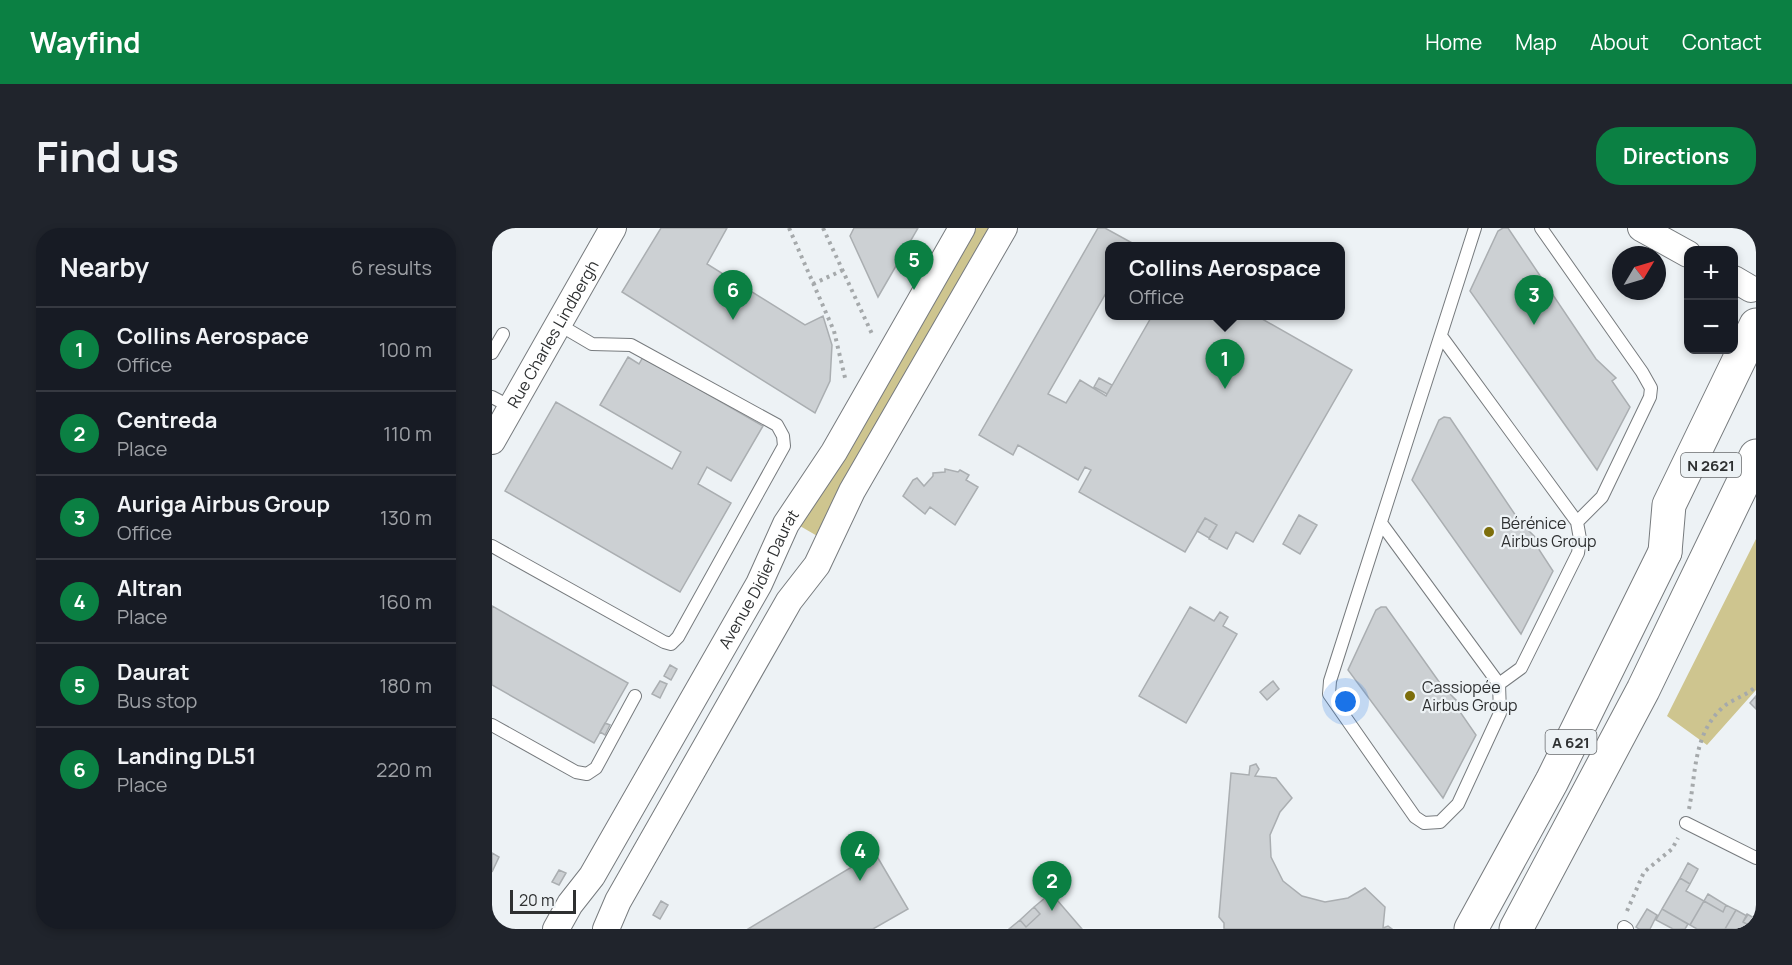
<!DOCTYPE html>
<html lang="en">
<head>
<meta charset="utf-8">
<style>
	body { margin:0; font-family:Manrope,sans-serif; background:#20242c; color:#f1f3f6 }
	.controls { position:absolute; right:18px; top:18px; display:grid; overflow:hidden; border-radius:12px; box-shadow:0 3px 9px #0003 }
	.controls button { width:54px; height:54px; display:grid; place-items:center; padding:0; border:0; border-bottom:2px solid #363941; background:#171b24; color:#f1f3f6; font:30px sans-serif }
	.compass { position:absolute; left:1120px; top:18px; width:54px; height:54px; border-radius:50%; background:#171b24; box-shadow:0 3px 9px #0003; rotate:52deg }
	.scale { position:absolute; left:18px; bottom:15px; width:66px; box-sizing:border-box; padding-left:6px; border:3px solid #2e3031; border-top:0; font-size:16px; line-height:21px; white-space:nowrap; color:#2e3031; -webkit-text-stroke:4px #edf2f5; paint-order:stroke }
	.you { position:absolute; left:854px; top:474px; width:21px; height:21px; margin:-15px; border:4px solid #fff; border-radius:50%; background:#1a73e8; box-shadow:0 0 0 9px #1a73e833 }
	.badge { display:grid; place-items:center; width:39px; height:39px; border-radius:50%; background:#0b8043; color:#fff; font-size:20px; font-weight:700 }
	.pin { position:absolute; translate:-50% -50px; filter:drop-shadow(0 2px 3px #0008) }
	.pin::after { content:''; position:absolute; top:32px; width:21px; height:18px; background:inherit; clip-path:polygon(0 0,100% 0,50% 100%) }
	.popup { position:absolute; left:613px; top:14px; width:240px; height:78px; box-sizing:border-box; display:grid; place-content:center; border-radius:12px; background:#171b24; filter:drop-shadow(0 2px 4px #0005); font-size:20px; white-space:nowrap; color:#9ea1a6 }
	.popup b { font-size:22px; color:#f1f3f6 }
	.popup::after { content:''; position:absolute; left:50%; top:100%; margin-left:-12px; border:12px solid transparent; border-top-color:#171b24 }
	.list { margin:0; padding:0; list-style:none }
	h2 { display:flex; justify-content:space-between; align-items:center; height:78px; margin:0; padding:0 24px; font-size:26px }
	h2 small { font-size:20px; font-weight:400; color:#9ea1a6 }
	.list li { display:grid; grid-template-columns:39px 1fr auto; gap:18px; align-items:center; box-sizing:border-box; height:84px; padding:0 24px; border-top:2px solid #363941 }
	.list b { display:block; font-size:22px; white-space:nowrap }
	.list p { margin:0; font-size:20px; white-space:nowrap; color:#9ea1a6 }
	.list em { font-size:20px; font-style:normal; color:#9ea1a6 }
	.map { position:relative; flex:none; width:1264px; height:701px; overflow:hidden; border-radius:24px }
	header { display:flex; align-items:center; gap:36px; box-sizing:border-box; height:84px; padding:0 30px; background:#0b8043; color:#fff }
	header strong { font-size:28px }
	nav { display:flex; gap:33px; margin-inline-start:auto; font-size:21px }
	.intro { display:flex; align-items:center; justify-content:space-between; box-sizing:border-box; height:144px; padding:0 36px }
	h1 { margin:0; font-size:42px }
	.button { padding:15px 27px; border-radius:24px; background:#0b8043; color:#fff; font-size:21px; font-weight:700 }
	main { display:flex; gap:36px; padding:0 36px }
	aside { flex:1; background:#171b24; border-radius:24px; box-shadow:0 3px 9px #0003 }
	.map>svg:first-child { display:block }
	.green { fill:#cec58f }
	.building { fill:#ccd0d3; stroke:#aaaeb1; stroke-width:1.5 }
	.lines { fill:none; stroke-linecap:round; stroke-linejoin:round }
	.service-casing { stroke:#777b7e; stroke-width:14 }
	.minor-casing { stroke:#777b7e; stroke-width:28 }
	.trunk-casing { stroke:#777b7e; stroke-width:35 }
	.motorway-casing { stroke:#777b7e; stroke-width:35 }
	.path { stroke:#a5a9ab; stroke-width:4; stroke-dasharray:3 4.5; stroke-linecap:butt }
	.service { stroke:#fff; stroke-width:12 }
	.minor { stroke:#fff; stroke-width:26 }
	.trunk { stroke:#fff; stroke-width:33 }
	.motorway { stroke:#fff; stroke-width:33 }
	.poi-dot { fill:#7d6e0b; stroke:#edf2f5; stroke-width:2 }
	.labels { text-anchor:middle; dominant-baseline:central; stroke-width:4.5; stroke-linejoin:round; paint-order:stroke }
	.shield { fill:#edf2f5; stroke:#676a6c; stroke-width:1.5 }
	.shield-label { font-size:15px; font-weight:bold; fill:#2e3031 }
	.street-label { font-size:16px; fill:#2e3031; stroke:#edf2f5 }
	.poi-label { font-size:16px; fill:#2e3031; stroke:#edf2f5; text-anchor:start }
</style>
</head>
<body>
<header>
<strong>Wayfind</strong>
<nav><a>Home</a><a>Map</a><a>About</a><a>Contact</a></nav>
</header>
<div class="intro"><h1>Find us</h1><a class="button">Directions</a></div>
<main>
<aside>
<h2>Nearby<small>6 results</small></h2>
<ul class="list">
<li><span class="badge">1</span><div><b>Collins Aerospace</b><p>Office</p></div><em>100 m</em></li>
<li><span class="badge">2</span><div><b>Centreda</b><p>Place</p></div><em>110 m</em></li>
<li><span class="badge">3</span><div><b>Auriga Airbus Group</b><p>Office</p></div><em>130 m</em></li>
<li><span class="badge">4</span><div><b>Altran</b><p>Place</p></div><em>160 m</em></li>
<li><span class="badge">5</span><div><b>Daurat</b><p>Bus stop</p></div><em>180 m</em></li>
<li><span class="badge">6</span><div><b>Landing DL51</b><p>Place</p></div><em>220 m</em></li>
</ul>
</aside>
<div class="map">
<svg width="1264" height="701" viewBox="0 0 1264 701">
	<rect width="100%" height="100%" fill="#edf2f5"/>
	<path class="green" d="M478,0H504L327,309L308,298Z
		M1264,311V462L1215,517L1175,488Z"/>
	<path class="building" d="M169,0H235L215,36L313,97L331,88L340,117L338,153L323,185L130,64Z
		M362,0H426L386,69L358,8Z
		M606,0H613L642,16L640,18H618V58L556,166L574,175L588,152L614,168L660,88H765L860,142L761,314L744,304L735,321L717,311L725,297L713,290L693,324L587,264L599,242L593,239L586,252L526,217L521,227L487,207Z
		M1011,0H1016L1104,131L1124,150L1120,153L1138,179L1105,242L978,63L1006,3Z
		M136,129L147,136L151,129L271,198L239,253L215,239L206,256L239,275L188,364L13,263L64,174L180,241L189,224L108,177Z
		M607,150L620,157L615,166L602,159Z
		M952,189L958,190L1028,294L1048,314L1044,317L1061,343L1029,406L920,252L947,192Z
		M453,241L466,244L468,242L477,247L474,252L486,259L463,297L438,279L433,286L411,268L421,252L425,250L432,258L441,248V245L453,244Z
		M807,287L825,297L808,326L791,316Z
		M713,290L725,297L717,310L705,303Z
		M0,378L136,455L102,515L0,457Z
		M698,379L722,393L728,384L736,389L731,398L745,406L694,495L647,468Z
		M889,379H894L950,458L970,478L966,481L984,507L951,570L856,442L884,382Z
		M178,437L185,441L179,452L172,448Z
		M168,453L175,456L168,470L160,466Z
		M781,453L787,461L775,472L768,464Z
		M1264,468V481L1258,475Z
		M113,495L118,497L113,507L108,504Z
		M764,536L767,541L763,548L784,550L800,570L788,584L778,607L779,629L791,653L810,668L833,674L856,670L873,660L893,679L891,700L896,698L900,701H732V695L727,689L739,545L757,547L758,538Z
		M0,625L7,629L0,644Z
		M383,625L416,681L381,701H256Z
		M1196,635L1206,641L1198,656L1188,650Z
		M67,642L74,645L67,657L60,654Z
		M1188,650L1198,656L1194,663L1212,673L1198,697L1170,681Z
		M559,665L590,701H517L528,692L534,699L548,686L542,679Z
		M1216,666L1234,677L1231,684L1212,673Z
		M169,673L176,677L168,691L161,687Z
		M1212,673L1231,684L1234,677L1244,682L1233,701H1205L1198,697Z
		M542,679L548,686L534,699L528,692Z
		M1155,681L1165,687L1158,701H1147L1144,699Z
		M1170,681L1196,696L1193,701H1181L1164,692Z
		M1244,682L1255,688L1251,694L1263,701H1233Z
		M1255,686L1264,691V701L1251,694Z"/>
	<g class="lines">
		<g class="service-casing">
			<path id="service" d="M1049,0L1150,144L1159,160L1158,169L1110,269L1085,294
				M949,108L1085,294L1088,311L1086,325L1029,440L1007,456
				M0,125L11,106
				M0,169L19,179
				M889,295L1007,456L1008,485L966,576L948,594L932,595L923,589L837,466L838,453L983,0
				M0,318L172,414L179,416L186,409L292,218L291,208L285,197L139,117L100,116L66,96
				M0,497L84,544L95,546L104,540L143,468
				M1194,595L1264,630
				M1132,699L1135,701"/>
		</g>
		<g class="minor-casing">
			<g id="minor">
				<path d="M1149,0L1196,26"/>
				<path d="M1242,51L1259,61"/>
				<path id="s1" d="M0,213L121,0"/>
				<path id="s2" d="M64,701L78,676L100,648L267,356L294,296L342,224L470,0"/>
				<path d="M114,701L126,673L297,373L325,337L360,263L512,0"/>
			</g>
		</g>
		<g class="trunk-casing">
			<path id="trunk" d="M1173,324L1177,277L1264,97"/>
		</g>
		<g class="motorway-casing">
			<path id="motorway" d="M979,701L1060,553L1173,324
				M1024,701L1151,462L1264,228"/>
		</g>
		<path class="path" d="M297,0L342,103L354,154
			M331,0L381,108
			M321,56L351,42
			M1197,581C1204,546 1201,508 1229,481C1239,471 1255,468 1264,458
			M1135,683L1152,644L1180,621L1186,610"/>
		<use href="#service" class="service"/>
		<use href="#minor" class="minor"/>
		<use href="#trunk" class="trunk"/>
		<use href="#motorway" class="motorway"/>
	</g>
	<g class="poi-dot">
		<circle cx="997" cy="304" r="6"/>
		<circle cx="918" cy="468" r="6"/>
	</g>
	<g class="labels">
		<g class="shield">
			<rect x="1189" y="225" width="60" height="24" rx="4.5"/>
			<rect x="1053.5" y="502" width="51" height="24" rx="4.5"/>
		</g>
		<g class="shield-label">
			<text x="1219" y="237">N 2621</text>
			<text x="1079" y="514">A 621</text>
		</g>
		<g class="street-label">
			<text stroke="none"><textPath href="#s1" startOffset="123">Rue Charles Lindbergh</textPath></text>
			<text stroke="none"><textPath href="#s2" startOffset="405">Avenue Didier Daurat</textPath></text>
		</g>
		<g class="poi-label">
			<text x="1009" y="295">Bérénice<tspan x="1009" dy="18">Airbus Group</tspan></text>
			<text x="930" y="459">Cassiopée<tspan x="930" dy="18">Airbus Group</tspan></text>
		</g>
	</g>
</svg>
<div class="controls">
<button>+</button>
<button>−</button>
</div>
<svg class="compass" viewBox="-18 -18 36 36"><path d="M0-13l5 13h-10z" fill="#e53935"/><path d="M0 13l5-13h-10z" fill="#9ea1a6"/></svg>
<div class="scale">20 m</div>
<div class="you"></div>
<div class="pin badge" style="left:733px;top:161px">1</div>
<div class="popup"><b>Collins Aerospace</b>Office</div>
<div class="pin badge" style="left:560px;top:683px">2</div>
<div class="pin badge" style="left:1042px;top:97px">3</div>
<div class="pin badge" style="left:368px;top:653px">4</div>
<div class="pin badge" style="left:422px;top:62px">5</div>
<div class="pin badge" style="left:241px;top:92px">6</div>
</div>
</main>
</body>
</html>
